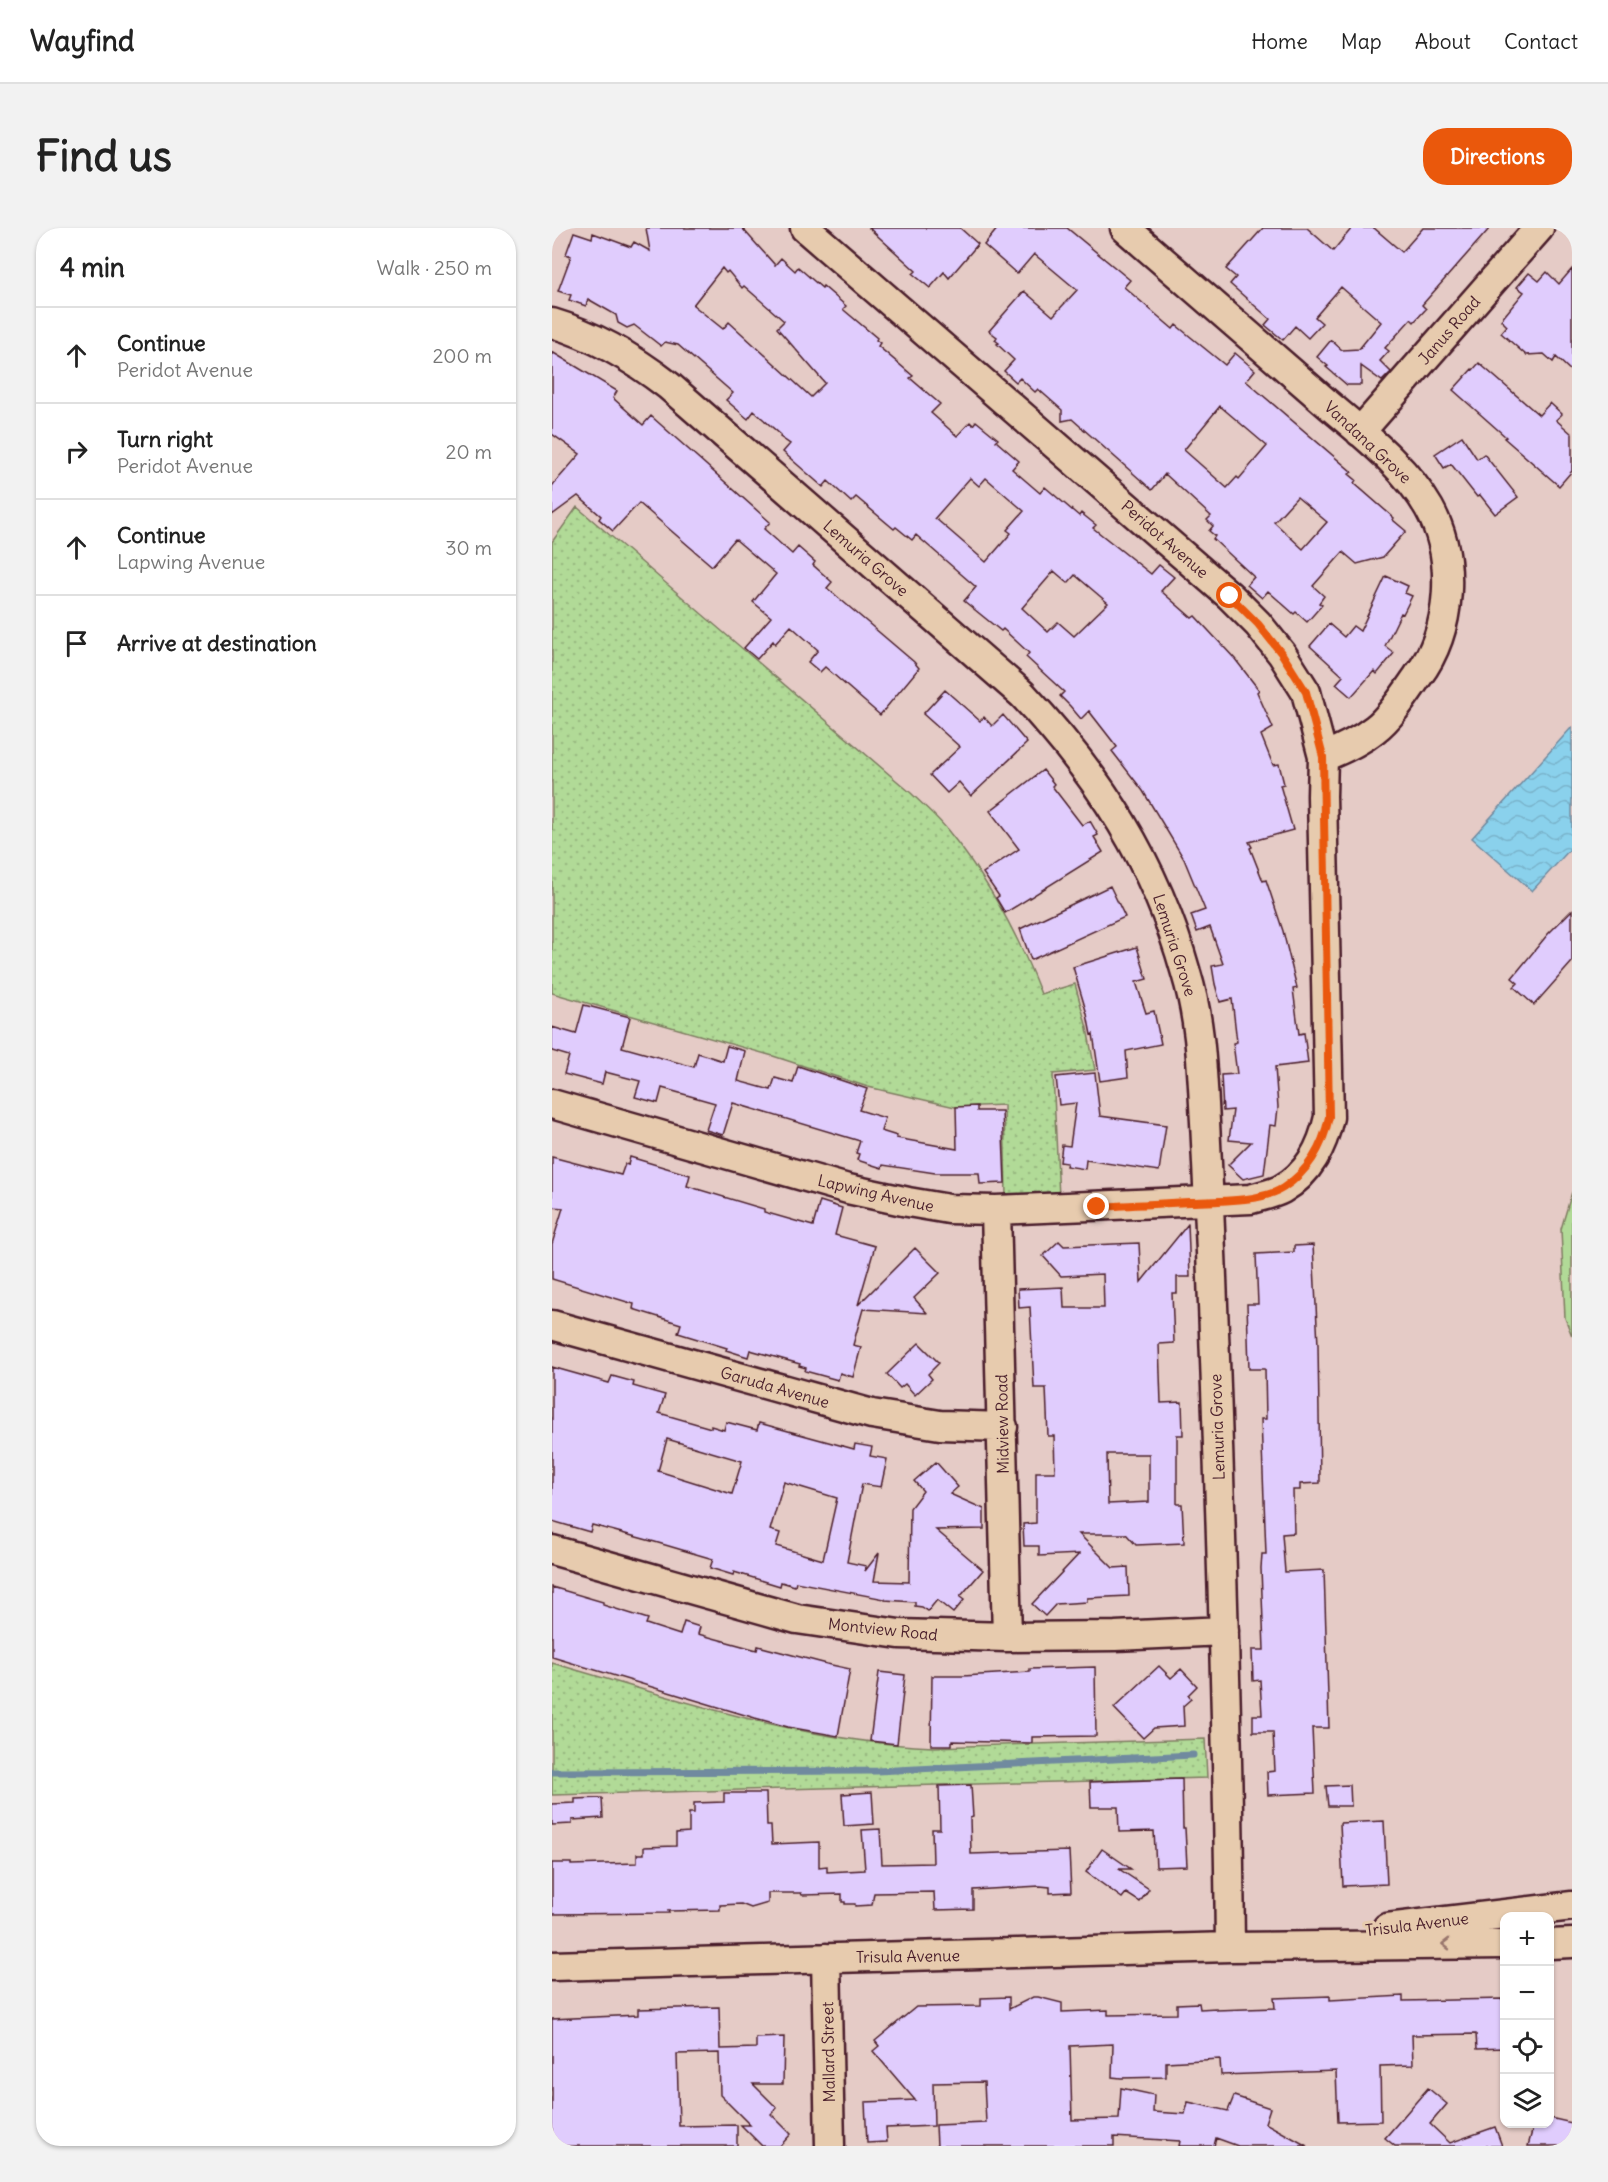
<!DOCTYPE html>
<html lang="en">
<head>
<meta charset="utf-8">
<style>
	body { margin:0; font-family:Delius,sans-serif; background:#f2f2f2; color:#222 }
	.controls { position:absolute; right:18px; bottom:18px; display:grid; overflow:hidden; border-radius:12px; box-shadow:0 2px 4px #0004 }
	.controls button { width:54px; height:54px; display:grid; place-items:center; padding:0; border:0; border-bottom:2px solid #e0e0e0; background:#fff; color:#222; font:30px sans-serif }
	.stop { position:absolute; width:18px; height:18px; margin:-14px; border:4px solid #ea580c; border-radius:50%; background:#fff }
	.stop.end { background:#ea580c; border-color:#fff; box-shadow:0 2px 6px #0008 }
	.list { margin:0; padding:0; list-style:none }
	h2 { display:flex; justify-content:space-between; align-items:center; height:78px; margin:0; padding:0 24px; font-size:26px }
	h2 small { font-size:20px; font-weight:400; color:#767676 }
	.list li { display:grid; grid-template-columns:39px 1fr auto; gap:18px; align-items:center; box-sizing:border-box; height:96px; padding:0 24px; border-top:2px solid #e0e0e0 }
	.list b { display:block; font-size:22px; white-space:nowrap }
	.list p { margin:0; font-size:20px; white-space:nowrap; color:#767676 }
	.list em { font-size:20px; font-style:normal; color:#767676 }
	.icon { flex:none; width:33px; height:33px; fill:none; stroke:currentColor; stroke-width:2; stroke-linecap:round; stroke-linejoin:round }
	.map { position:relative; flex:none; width:1020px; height:1918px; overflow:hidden; border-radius:24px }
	header { display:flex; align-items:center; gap:36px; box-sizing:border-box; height:84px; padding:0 30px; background:#fff; border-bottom:2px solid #e0e0e0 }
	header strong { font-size:28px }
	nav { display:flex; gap:33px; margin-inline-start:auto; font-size:21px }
	.intro { display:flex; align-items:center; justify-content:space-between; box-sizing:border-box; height:144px; padding:0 36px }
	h1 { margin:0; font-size:42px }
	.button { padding:15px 27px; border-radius:24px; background:#ea580c; color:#fff; font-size:21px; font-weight:700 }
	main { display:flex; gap:36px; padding:0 36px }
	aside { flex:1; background:#fff; border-radius:24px; box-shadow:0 2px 4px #0004 }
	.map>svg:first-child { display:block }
	.grass { fill:url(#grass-dots); stroke:#7e7c61; stroke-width:1.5 }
	.pitch { fill:#b1da97; stroke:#7e7c61; stroke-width:1.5 }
	.water { fill:url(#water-waves); stroke:#708a9f; stroke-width:1.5 }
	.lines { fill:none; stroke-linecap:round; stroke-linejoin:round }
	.stream { stroke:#708a9f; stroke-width:7 }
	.building { fill:#e0ccfd; stroke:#4a1f2b; stroke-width:1.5; fill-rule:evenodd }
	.minor-casing { stroke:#4a1f2b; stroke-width:33 }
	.minor { stroke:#e7cbae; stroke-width:28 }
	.oneway { stroke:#98756c }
	.route { stroke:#ea580c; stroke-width:8 }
	.labels { text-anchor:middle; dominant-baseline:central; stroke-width:6; stroke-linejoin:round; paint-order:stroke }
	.street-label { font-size:16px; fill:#4a1f2b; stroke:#e7cbae }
</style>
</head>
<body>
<header>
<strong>Wayfind</strong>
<nav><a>Home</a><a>Map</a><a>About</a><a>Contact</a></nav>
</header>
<div class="intro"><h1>Find us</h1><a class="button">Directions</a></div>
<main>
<aside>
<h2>4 min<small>Walk · 250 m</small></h2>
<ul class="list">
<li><svg class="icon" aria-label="ahead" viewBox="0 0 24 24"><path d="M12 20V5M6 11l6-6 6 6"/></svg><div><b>Continue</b><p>Peridot Avenue</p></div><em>200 m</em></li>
<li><svg class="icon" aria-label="right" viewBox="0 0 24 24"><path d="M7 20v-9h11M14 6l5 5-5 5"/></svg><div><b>Turn right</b><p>Peridot Avenue</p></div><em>20 m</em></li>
<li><svg class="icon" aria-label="ahead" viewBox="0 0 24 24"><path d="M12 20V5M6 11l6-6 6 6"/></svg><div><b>Continue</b><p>Lapwing Avenue</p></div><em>30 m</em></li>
<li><svg class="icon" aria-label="arrive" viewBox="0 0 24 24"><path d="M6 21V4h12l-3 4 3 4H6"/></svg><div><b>Arrive at destination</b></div></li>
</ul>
</aside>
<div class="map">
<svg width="1020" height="1918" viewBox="0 0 1020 1918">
	<defs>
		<pattern id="grass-dots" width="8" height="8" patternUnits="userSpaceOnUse" patternTransform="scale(1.5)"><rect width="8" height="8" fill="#b1da97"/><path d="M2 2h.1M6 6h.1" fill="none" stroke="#9abb82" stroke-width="1.8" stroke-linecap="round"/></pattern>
		<pattern id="water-waves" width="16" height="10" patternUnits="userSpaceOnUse" patternTransform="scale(1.5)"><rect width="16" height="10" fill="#8ad1ec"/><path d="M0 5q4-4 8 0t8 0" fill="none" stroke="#79b3cb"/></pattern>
	</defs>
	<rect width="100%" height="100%" fill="#e5cbc6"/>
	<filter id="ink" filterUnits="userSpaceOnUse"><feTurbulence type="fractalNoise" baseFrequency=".0167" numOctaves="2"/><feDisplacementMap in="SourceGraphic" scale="12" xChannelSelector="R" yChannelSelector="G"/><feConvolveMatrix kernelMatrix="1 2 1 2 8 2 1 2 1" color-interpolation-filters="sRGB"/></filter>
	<g filter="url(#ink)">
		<path class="grass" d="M25,279L359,565C372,578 387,590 398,605C436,652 467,709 489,766L523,756L535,800L543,842L501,846L507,969H454L452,877L403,879L316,859L221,828L0,765V314Z
			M0,1435C126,1471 249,1514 381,1519L653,1511L655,1550L0,1567Z"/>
		<path class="pitch" d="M1020,964V1108L1013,1090L1009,1001Z"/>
		<path class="water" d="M1020,499V619L980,663L920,610Z"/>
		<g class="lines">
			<path class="stream" d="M0,1544L325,1543L641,1527"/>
		</g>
		<path class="building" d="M94,0H190L223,37L229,30L243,43L246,39L270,60L271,58L294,78L291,81L293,83L325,110L324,112L328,115L326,118L361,148L358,150L388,176L379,185L405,208L418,194L421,197L424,193L446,211L444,213L467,233L460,241L488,265L493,259L527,288L529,285L544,297L541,300L599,346L607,337L622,349L609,363L640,390L643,388L683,431L707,462L705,464L721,500L709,507L721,537L727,536L732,556L728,557L741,602L697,614L700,619L698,620L711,653L714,652L731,703L745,760L741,761L747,806L752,805L756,835L723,839L726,879L724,898L718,897L712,946L691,951L676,937L699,914L677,912L681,882L671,883L669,847L685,846L681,815L685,814L680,771L668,774L663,756L660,738L671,736L658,699L645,704L639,687L653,682L632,631L591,563L560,523L565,519L537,483L529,491L518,478L508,468L512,464L474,429L477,425L451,401L449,403L412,373L424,359L364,307L360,312L344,299L342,301L304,269L299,274L276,253L271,259L231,224L238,216L228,209L229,207L202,183L196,191L174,172L181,165L126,117L113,114L109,118L82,97L75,100L66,95L64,87L36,71L34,78L17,72L19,67L6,63L19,28L14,26L22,4L40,10L41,5L79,19L82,14L98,23ZM170,40L174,45L176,43L190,60L192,58L232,93L225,100L273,155L259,169L177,94L171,101L141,77ZM418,250L427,258L434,250L472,283L455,302L459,305L434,334L383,290ZM502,343L516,355L523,347L556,375L522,408L506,394L496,404L470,380Z
			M317,0H408L426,16L397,50L392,44L378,60L361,46L364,43Z
			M446,0H515L578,52L572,59L621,101L624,97L673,137L683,125L703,142L694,153L800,244L797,246L804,252L802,255L842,290L841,292L854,303L831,329L805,336L791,324L761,358L772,368L767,375L770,377L755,394L744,384L742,386L716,363L710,370L695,357L702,349L661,311L663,308L657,303L661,298L655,292L659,288L613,246L600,262L520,191L510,193V182L486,161L483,164L468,150L464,154L452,143L462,132L445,116L447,115L443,112L445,109L437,103L472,63L501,88L525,62L482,26L465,46L432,17ZM668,178L715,218L687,251L685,249L675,260L632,222ZM745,269L775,294L751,321L722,294Z
			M711,0H755L781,23L800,0H822L850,24L871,0H938L870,77L874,81L862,94L859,91L833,120L837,123L828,133L839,144L830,153L809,138V157H795L774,139L776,138L765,129L779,112L790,122L807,121L829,94L789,59L763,89L770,95L756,110L743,98L731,112L713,97L718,91L678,56L684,49L674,41Z
			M1020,41V144L1004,129L1001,134L992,126L974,127L949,105L955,98L949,92L972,64L965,59L977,45L987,53L995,44L1007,56Z
			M0,124L65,163L61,170L91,197L99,188L218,294L212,301L240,326L246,319L263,334L261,337L280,354L275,360L362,434L367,440L328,487L273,439L268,444L256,434L266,422L239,398L223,416L221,413L205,431L192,420L219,389L201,374L224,346L183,311L160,338L87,275L61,303L47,291L49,288L26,268L0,287V258L28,226L0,206Z
			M927,135L987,187L998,175L1010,186L1004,192L1020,206V243L1007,258L952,210L954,209L901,162L920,141L921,142Z
			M910,208L925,231L932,226L966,269L943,286L928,267L925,269L899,236L892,240L883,226Z
			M834,348L856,358L853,365L860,368L851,386L849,385L833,418L842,425L825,446L822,443L799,469L784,456L791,448L758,418L777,396L792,409L801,398L808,403Z
			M393,462L428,493L432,489L440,498L451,487L475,515L419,568L407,554L395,565L378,547L408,519L371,486Z
			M491,542L502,556L500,558L530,597L538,593L546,607L542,609L551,624L453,685L444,670L447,668L431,645L467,621L438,583Z
			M558,658L573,689L479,732L468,701Z
			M1020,682V734L982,777L962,759L966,755L960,750L996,706Z
			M585,719L595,751L584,754L594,785L602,783L609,816L574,823L576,849L548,853L541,806L539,807L535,786L521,739Z
			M32,777L78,789L70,819L142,839L146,825L171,833L175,818L193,823L186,853L219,862L223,850L241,855L246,838L315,861L307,882L333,890L329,903L345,908L344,910L405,921L404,879L425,878V883H450L453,955L428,956L427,945H383L331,937L330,940L305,932L307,926L304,925L308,913L181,875L171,907L154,902L163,875L110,860L106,875L83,869L88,853L53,844L50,856L12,846L17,828L0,823V799L24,806Z
			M543,845L548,888L614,897L607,943L534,932L533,941L514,938L515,935L508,934L510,917L518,918L524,875L507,877L504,849Z
			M0,929L69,947L73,936L76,937L78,929L138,947L135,958L212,981V984L261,998L268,973L290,980L283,1007L323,1018L306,1077L363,1020L388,1045L362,1070L375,1085L311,1081L301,1117L309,1119L301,1149L288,1145L286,1152L253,1143L254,1140L247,1138L248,1136L198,1122L196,1129L174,1122L175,1120L126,1105L129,1096L81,1081L82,1076L0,1051V1016L11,980L0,979Z
			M636,996L638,1049H625V1065H620L622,1115L607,1116L609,1175L630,1174L631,1207H625V1276H630L632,1315L584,1317L574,1306H527L561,1340L576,1339L577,1368L535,1370V1374L504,1376L493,1388L480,1376L527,1326L487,1328V1318H472L471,1296L484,1295V1244H503L502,1208H496L494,1160H482L478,1079L467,1080L466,1061L511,1059L512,1080H552L551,1046L509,1048L491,1028L507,1013L512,1018L587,1015L589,1054ZM555,1226H597V1274L556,1276Z
			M761,1017L766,1117L768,1255L748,1256V1262H741L742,1305L730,1306L733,1344L772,1342L777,1500H760L763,1565L716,1567L715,1544L723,1543L721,1504H701V1487H710L708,1452L701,1453L700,1422H712L709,1340L710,1326H714L709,1191H714L713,1141H697L695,1076H706L704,1026L742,1024V1018Z
			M367,1115L387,1135L376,1146L380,1151L363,1167L353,1156L348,1160L335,1146Z
			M0,1139L57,1155L60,1148L82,1154L81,1158L113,1167L107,1185L159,1200V1198L172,1202L174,1194L205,1202L207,1195L302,1221L303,1216L320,1219L318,1228L335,1231L329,1259L310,1256L295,1334L314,1338L313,1343L327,1325L322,1353L357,1354L358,1280L371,1263L362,1253L384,1234L406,1259L398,1266L432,1281V1301L384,1302L431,1342L408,1369L412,1372L401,1385L385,1372L376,1383L370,1379L363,1378V1374L333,1372V1371L244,1354L243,1358L229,1354L228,1358L182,1344L181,1347L158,1340L161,1331L103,1314L40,1297L38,1304L0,1293ZM115,1211L190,1233L180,1266L106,1243ZM232,1254L285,1270L271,1332L224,1318L228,1305L218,1302Z
			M0,1359L51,1374V1377L96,1391L94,1396L128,1407L132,1394L148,1399L146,1406L205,1422L206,1418L275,1436L298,1441L286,1508L236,1499L203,1490L0,1429Z
			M607,1438L619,1450L629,1441L645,1458L636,1467L639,1471L631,1478L632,1498L602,1500L591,1510L562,1480Z
			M543,1439L544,1508L480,1509V1515L400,1513V1517H379L380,1448H411L478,1444V1441Z
			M327,1444L353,1447L345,1516L318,1513Z
			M630,1551L631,1600H633L635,1638L604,1639L602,1603L567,1604L566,1579H539L538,1554Z
			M419,1557L421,1589L418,1590L419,1626L517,1623L519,1664L498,1665V1659L488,1658L421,1662V1681L383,1682L382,1664L322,1665L320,1677L303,1678V1676H293V1674H290V1666L250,1667L249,1665H216V1675L199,1680L189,1676L168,1677V1682L116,1683L117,1685L0,1686V1635H19V1637L85,1635V1626H92V1619L124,1618V1605L137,1604V1585H142V1575L172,1574V1565H214L215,1598H219L220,1616L267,1614V1639L275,1638V1644L313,1642L310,1602L328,1601L330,1636L381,1635L380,1601H388L387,1558Z
			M798,1557L799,1578H776L774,1558Z
			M320,1564L322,1596L292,1598L290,1566Z
			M50,1570L51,1590L20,1592V1596L0,1597V1576L23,1575V1571Z
			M832,1593L835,1656L791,1658L788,1595Z
			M550,1621L579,1641H567L597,1661L588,1674L574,1665L570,1670L534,1644Z
			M778,1768V1772L851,1768V1773L952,1771V1820L925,1821L924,1806L860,1807L861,1837L828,1838L829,1893L786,1894L784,1843L669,1847L668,1831L614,1834V1849L569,1850L560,1849L561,1816L518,1818L520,1892L567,1891L569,1860L602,1867L601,1884L633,1886L636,1874L676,1883L682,1868L718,1880L713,1895L755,1918H686L664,1910L662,1918H627L628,1913L562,1909V1918H385L384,1897L434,1895L432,1854L381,1855L382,1898L334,1900L335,1914L315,1915L313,1874L363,1872L321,1823L327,1818L323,1813L364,1779L429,1778V1770L457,1769V1781L481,1769H486L510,1775V1784L556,1782V1787L625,1786V1776L647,1775L648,1781L664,1780V1782L723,1780L722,1770Z
			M167,1779L168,1821L204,1820V1810L232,1809L231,1856H201L225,1880L219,1886L239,1906L228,1918H210L189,1897H198L168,1867L167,1825L125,1826L127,1898L185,1897V1918H0V1791L86,1787V1781Z
			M876,1860L895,1876L878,1896L898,1915L943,1899L950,1918H843L833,1910Z
			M998,1890L1020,1895V1918H976L982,1896H998Z"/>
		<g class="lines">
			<g class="minor-casing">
				<path id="minor" d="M573,0C636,55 699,110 762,164C801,199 851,234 877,280C905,330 900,403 866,448C854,465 839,489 823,501C808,513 789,522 771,529
					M0,95C44,108 81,130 117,158L470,466C548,549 603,634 634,745C649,794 650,843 653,894C656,955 659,1016 661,1077C669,1291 676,1505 678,1719
					M808,204L987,0
					M0,876L296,961L356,974L397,981L444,982L699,971C708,968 721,966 730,961C757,946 771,917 777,889L770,568L771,529L754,464L730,426L706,396L678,368L253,0
					M444,982L455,1409
					M0,1097L320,1186L388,1197L451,1199
					M0,1322L245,1391L347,1406L455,1409L563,1408L672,1403
					M835,1700L1020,1678
					M998,1716L1020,1715
					M274,1730L278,1918
					M0,1738L678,1719L952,1716"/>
			</g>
			<use href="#minor" class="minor"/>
		</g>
		<defs><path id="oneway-chevron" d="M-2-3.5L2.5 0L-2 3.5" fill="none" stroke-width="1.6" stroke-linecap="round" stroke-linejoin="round" transform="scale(1.5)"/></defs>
		<use class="oneway" href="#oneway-chevron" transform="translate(894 1716) rotate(180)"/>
	</g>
	<g class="lines" filter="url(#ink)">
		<path class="route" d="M545,979C575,977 606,976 637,974C663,973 709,974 731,960C757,943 771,918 777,889L771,529L754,464L730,426L706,396L678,368"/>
	</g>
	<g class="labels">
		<g class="street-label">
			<text transform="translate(897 102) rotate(-49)">Janus Road</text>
			<text transform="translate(816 214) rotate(43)">Vandana Grove</text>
			<text transform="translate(613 311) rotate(41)">Peridot Avenue</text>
			<text transform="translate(314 330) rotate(41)">Lemuria Grove</text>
			<text transform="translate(623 717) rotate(72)">Lemuria Grove</text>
			<text transform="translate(324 965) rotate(13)">Lapwing Avenue</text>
			<text transform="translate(223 1159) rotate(16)">Garuda Avenue</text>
			<text transform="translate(450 1196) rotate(-91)">Midview Road</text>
			<text transform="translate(665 1199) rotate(-92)">Lemuria Grove</text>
			<text transform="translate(331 1401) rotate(6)">Montview Road</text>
			<text transform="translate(865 1696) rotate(-7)">Trisula Avenue</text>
			<text transform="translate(356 1728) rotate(-1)">Trisula Avenue</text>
			<text transform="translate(276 1824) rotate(-91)">Mallard Street</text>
		</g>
	</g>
</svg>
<div class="controls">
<button>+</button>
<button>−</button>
<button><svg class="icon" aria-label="locate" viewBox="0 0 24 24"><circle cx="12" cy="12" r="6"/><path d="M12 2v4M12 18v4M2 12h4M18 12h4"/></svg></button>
<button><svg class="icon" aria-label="layers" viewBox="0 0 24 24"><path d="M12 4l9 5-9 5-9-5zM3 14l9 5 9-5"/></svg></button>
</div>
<div class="stop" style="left:678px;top:368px"></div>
<div class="stop end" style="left:545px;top:979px"></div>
</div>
</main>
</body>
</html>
